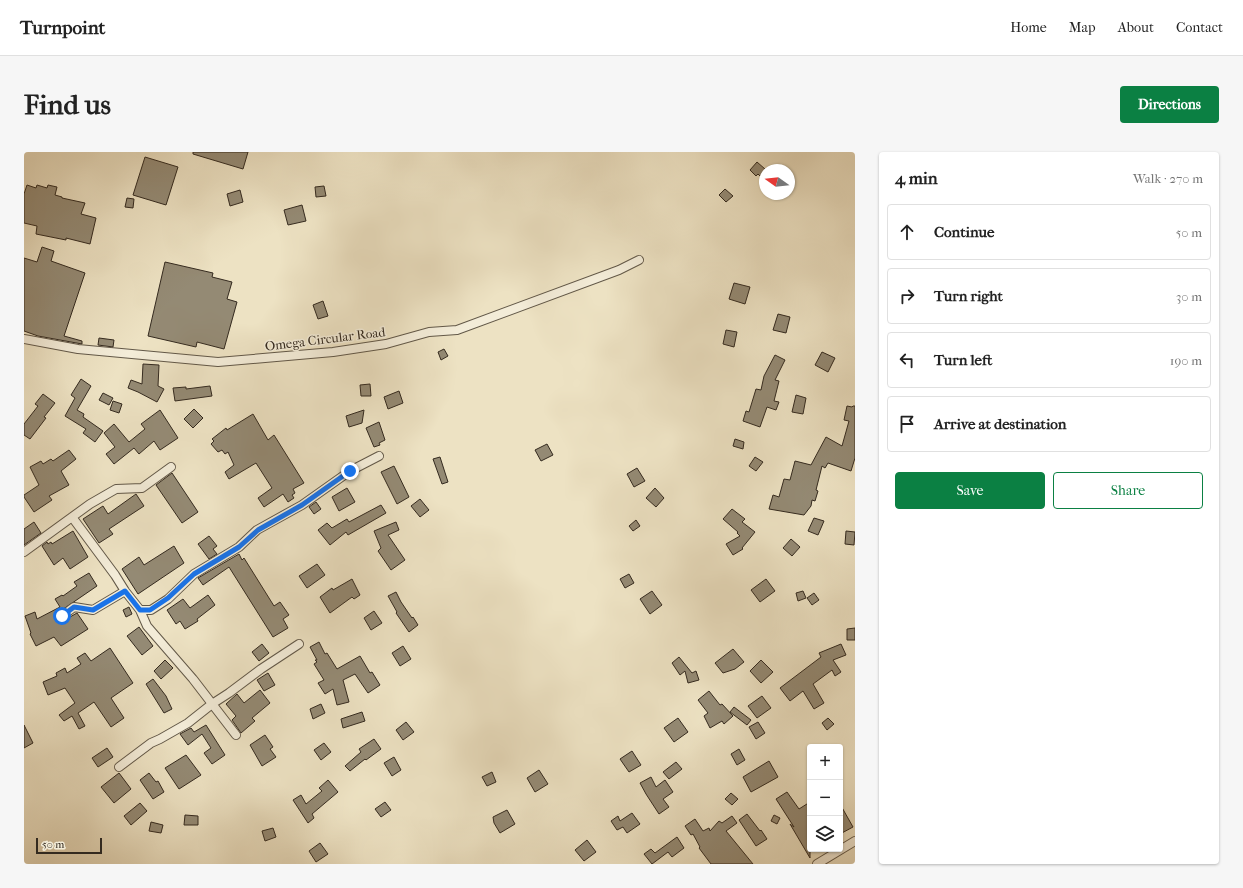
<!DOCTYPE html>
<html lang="en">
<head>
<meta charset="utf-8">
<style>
	body { margin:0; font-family:"IM FELL French Canon",serif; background:#f6f6f6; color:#222 }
	.controls { position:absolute; right:12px; bottom:12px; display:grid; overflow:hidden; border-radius:4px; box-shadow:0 1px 3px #0004 }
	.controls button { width:36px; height:36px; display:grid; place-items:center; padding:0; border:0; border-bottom:1px solid #e0e0e0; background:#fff; color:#222; font:20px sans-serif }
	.compass { position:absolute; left:735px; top:12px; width:36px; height:36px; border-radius:50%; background:#fff; box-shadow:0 1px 3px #0004; rotate:285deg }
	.scale { position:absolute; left:12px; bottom:10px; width:66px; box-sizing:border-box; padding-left:4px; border:2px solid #342a1f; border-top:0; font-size:11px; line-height:14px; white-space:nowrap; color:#342a1f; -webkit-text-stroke:3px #f3ecd8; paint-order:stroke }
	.stop { position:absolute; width:12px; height:12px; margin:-9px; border:3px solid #1a73e8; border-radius:50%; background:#fff }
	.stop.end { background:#1a73e8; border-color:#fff; box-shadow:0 1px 4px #0008 }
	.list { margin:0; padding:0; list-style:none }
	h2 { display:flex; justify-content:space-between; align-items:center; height:52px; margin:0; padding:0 16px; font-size:17px }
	h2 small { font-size:13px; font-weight:400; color:#767676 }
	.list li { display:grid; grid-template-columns:26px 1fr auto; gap:12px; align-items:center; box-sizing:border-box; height:56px; margin:0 8px 8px; padding:0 8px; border:1px solid #e0e0e0; border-radius:4px }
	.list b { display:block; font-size:15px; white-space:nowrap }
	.list em { font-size:13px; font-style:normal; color:#767676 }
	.actions { display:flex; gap:8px; padding:12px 16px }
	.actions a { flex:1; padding:9px 0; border:1px solid #0b8043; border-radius:4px; text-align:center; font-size:14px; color:#0b8043 }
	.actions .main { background:#0b8043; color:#fff }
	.icon { flex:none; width:22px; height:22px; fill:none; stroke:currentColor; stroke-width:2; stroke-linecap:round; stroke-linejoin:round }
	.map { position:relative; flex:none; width:831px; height:712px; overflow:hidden; border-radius:4px }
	header { display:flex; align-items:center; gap:24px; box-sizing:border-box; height:56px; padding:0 20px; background:#fff; border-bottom:1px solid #e0e0e0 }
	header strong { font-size:19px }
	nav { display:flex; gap:22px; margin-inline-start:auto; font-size:14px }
	.intro { display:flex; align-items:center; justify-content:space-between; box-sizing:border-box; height:96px; padding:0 24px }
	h1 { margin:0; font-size:28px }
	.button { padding:10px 18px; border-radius:4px; background:#0b8043; color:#fff; font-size:14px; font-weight:700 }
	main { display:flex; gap:24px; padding:0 24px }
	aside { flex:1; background:#fff; border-radius:4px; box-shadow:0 1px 3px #0004 }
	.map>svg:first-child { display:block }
	.building { fill:#948a74; stroke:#342a1f }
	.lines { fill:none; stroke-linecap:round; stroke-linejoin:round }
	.street-casing { stroke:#625848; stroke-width:10 }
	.street { stroke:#f3ecd8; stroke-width:8 }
	.route { stroke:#1a73e8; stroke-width:5 }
	.labels { text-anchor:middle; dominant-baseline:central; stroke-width:3; stroke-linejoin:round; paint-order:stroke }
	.street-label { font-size:13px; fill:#342a1f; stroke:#f3ecd8 }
</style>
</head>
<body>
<header>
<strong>Turnpoint</strong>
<nav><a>Home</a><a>Map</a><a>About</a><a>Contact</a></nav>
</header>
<div class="intro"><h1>Find us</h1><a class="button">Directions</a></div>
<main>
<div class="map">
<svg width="831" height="712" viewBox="0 0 831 712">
	<rect width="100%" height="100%" fill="#ede2c3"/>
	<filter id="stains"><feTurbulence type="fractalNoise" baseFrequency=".005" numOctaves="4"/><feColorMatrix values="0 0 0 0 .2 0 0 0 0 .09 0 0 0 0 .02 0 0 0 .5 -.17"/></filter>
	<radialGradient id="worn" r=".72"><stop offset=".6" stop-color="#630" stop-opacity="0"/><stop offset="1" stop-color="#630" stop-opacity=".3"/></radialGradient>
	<path class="building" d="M169,0H224L219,17L169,2Z
		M121,5L154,15L142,53L109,43Z
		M733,10L741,17V29L734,22L732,24L726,18Z
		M3,33L12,36L13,33L23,36L24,33L33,35L31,43L38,45V46L61,51L57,62L72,66L66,92L42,86V88L12,82L13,74L0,71V42Z
		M300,34L302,44L292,45L291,35Z
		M701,37L709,44L702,50L695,43Z
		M216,38L219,50L206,54L203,42Z
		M103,46L110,47L109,56L101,55Z
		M278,53L282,69L264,73L260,58Z
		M18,95L30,99L27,109L61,121L40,184L58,189V192L14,184L0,179V106L13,110Z
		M141,110L189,121L188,125L208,130L203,147L213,150L200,197L173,190L172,195L124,184Z
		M710,131L726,135L721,152L705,147Z
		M299,149L304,164L294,167L289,153Z
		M754,162L766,165L762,181L749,178Z
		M702,178L713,180L710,195L699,192Z
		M75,186L90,188L89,195L74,193Z
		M420,197L424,204L417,208L414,200Z
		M798,200L811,206L804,220L791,213Z
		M751,203L761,208L751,228L755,229L750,249L755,250L752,258L743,255L736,275L719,269L722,259L725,260L732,237L737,238L740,224Z
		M119,212L135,213L134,234L140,237L133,250L114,240L104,236L107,228L118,232Z
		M57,227L67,234L53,258L60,262L59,265L79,279L71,290L59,281L62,277L41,264L51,246L47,243Z
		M346,232L347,244H337L336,233Z
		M186,234L188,244L151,249L149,236L162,235V237Z
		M375,239L379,251L364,257L360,245Z
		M79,241L89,246L85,253L75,248Z
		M19,242L31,251L20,265L22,266L6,287L0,283V272L14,254L11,252Z
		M772,243L782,246L779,262L768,260Z
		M89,249L98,252L95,261L86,258Z
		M823,254L828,255L829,254H831V306L827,319L804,311L801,316L798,314L792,338L794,339L791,349L788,348L787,354L780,363L745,357L749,343L755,345L760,327L766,328L771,309L787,313L802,285L818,294L825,269L820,268Z
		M170,257L179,266L169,276L160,267Z
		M136,258L154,286L136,298L130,289L115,302L110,296L90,312L82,302L91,295L80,281L90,272L105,290L121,277L117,272Z
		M340,258L338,271L325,275L322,264Z
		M229,262L244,288L250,283L280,331L269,337L271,341L268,343L270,346L264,350L259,342L240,355L234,346L248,336L232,311L205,327L201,320L210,313L204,300L201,302L198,298L194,300L187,292L190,289L188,287L202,276L203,278Z
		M355,270L361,288L355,291L356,293L350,295L342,276Z
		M711,287L720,290L719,297L709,294Z
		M523,292L529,303L517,309L511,298Z
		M45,298L52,307L37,319L45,333L25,344L28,348L10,360L0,345V343L15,333L6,315L17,309L19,312L27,307L29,309Z
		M416,305L424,330L418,332L409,307Z
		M731,305L739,310L732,319L725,314Z
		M370,314L385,345L373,352L357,320Z
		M613,316L621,329L610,335L603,322Z
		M148,321L174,360L158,371L132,333Z
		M323,336L331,350L315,359L308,345Z
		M631,336L640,346L632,355L622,346Z
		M112,342L120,354L85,377L89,382L75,391L59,367L79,354L84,362Z
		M396,347L405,358L396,365L387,354Z
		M292,350L297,357L290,362L285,355Z
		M357,353L362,361L324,383L322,380L306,393L294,378L303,371L308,376L323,367L325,370Z
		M708,357L721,367L718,370L731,380L718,396L719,397L709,403L702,392L716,384L713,381L714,380L699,367Z
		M790,366L800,369L794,383L784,379Z
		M612,368L616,374L609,379L605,374Z
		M10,370L17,381L0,393V377Z
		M372,370L375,378L364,383L381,408L367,418L354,399L357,396L350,379Z
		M49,379L64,405L46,417L39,406L30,413L18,394L23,390L24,392L27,390L28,392Z
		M822,379L831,380L830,393L821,392Z
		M185,384L193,394L189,397L193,402L185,407L174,392Z
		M767,387L776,395L768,404L759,396Z
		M150,394L160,411L114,442L98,417L115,405L120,413Z
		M215,402L218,408L220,406L250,454L256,450L265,463L259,467L264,476L249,485L205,415L179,433L174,426Z
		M293,412L301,423L283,436L275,424Z
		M65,421L73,434L35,460L33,464L36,469H39L53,461L64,477L37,494L30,485L12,494L6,482L7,481L1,464L11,460L13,467L36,455L31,447L38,443L39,444L53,434L50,430Z
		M605,422L610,431L601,436L596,427Z
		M328,427L336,443L330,447L328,445L306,461L296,445L308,436L309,438Z
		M742,427L751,439L736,450L727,438Z
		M628,439L638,453L626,462L616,447Z
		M779,439L782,446L774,449L772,441Z
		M372,440L377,450L388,466L389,465L394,473L385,480L372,461L373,460L364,444Z
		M790,441L795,448L788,453L783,446Z
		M184,443L191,453L173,467L174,469L161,477L156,469L152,472L143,458L159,447L166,456Z
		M105,455L108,462L102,465L99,458Z
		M350,459L358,471L347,478L340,466Z
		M115,475L129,494L118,503L103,484Z
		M831,476V488H823V477Z
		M295,490L301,502L303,501L313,517L336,504L346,521L348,520L356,533L344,541L331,522L319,528L325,550L313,553L309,537L301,542L294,531L300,528L290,512L293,510L291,508H293L286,495Z
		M238,492L245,501L235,509L228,500Z
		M817,492L822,503L809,508L817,520L811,524L808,518L789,532L800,551L790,557L779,539L766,549L756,536L797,505L795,501Z
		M379,494L387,507L376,514L368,501Z
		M86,496L109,531L87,546L100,566L87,575L70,550L54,561L61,574L55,577L48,564L40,569L35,563L51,551L41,536L24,543L19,530L33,524L32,521L41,516L43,521L57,512L53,506L61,501L67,509Z
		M709,497L720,510L711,517L699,521L691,511Z
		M655,505L668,521L672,519L675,528L664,531L661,519L656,523L648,511Z
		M141,508L149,516L137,527L130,519Z
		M737,508L749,520L737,531L726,519Z
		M244,521L251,533L240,539L233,528Z
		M129,527L142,544L148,557L140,561L122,532Z
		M236,538L246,551L228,566L231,569L217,581L208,568L212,564L202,552L213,542L220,551Z
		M685,539L696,553L698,552L709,564L700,572L698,569L686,576L680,564L684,561L674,548Z
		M738,544L747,556L733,566L724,554Z
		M297,552L301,561L289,567L286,557Z
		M710,555L727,568L723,573L706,560Z
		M338,560L341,569L319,576L317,567Z
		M654,566L664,580L650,590L640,576Z
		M804,566L810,572L803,578L798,571Z
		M382,570L390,580L379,588L372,578Z
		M734,570L741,581L732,587L725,575Z
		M0,573L9,591L0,596Z
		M182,573L201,603L188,612L180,601L187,596L178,582L164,593L156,582L167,576L170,580Z
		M241,583L249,595L246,597L252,605L238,614L226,593Z
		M350,587L357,597L342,608L341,607L326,619L321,614L337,600L335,597Z
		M300,591L307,600L297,608L290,598Z
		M83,596L89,605L74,615L68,606Z
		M715,597L721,608L713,613L707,602Z
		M608,599L617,613L605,620L596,607Z
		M162,603L177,623L155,637L141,616Z
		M370,605L377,618L368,624L360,611Z
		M745,609L754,625L727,640L719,625Z
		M652,610L658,617L645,627L639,620Z
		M515,618L524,632L511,640L503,626Z
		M468,620L472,630L463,634L458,625Z
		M95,621L107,637L90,651L77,635Z
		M125,621L132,630L134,629L140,640L129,647L116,628Z
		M627,625L632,635L641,628L649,640L639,647L645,655L635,662L622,642L616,631Z
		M304,628L314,640L288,662L290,666L284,671L269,648L277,643L282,652L298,639L295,636Z
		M763,640L775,657L786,650V706L766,672L770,675L752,647Z
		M707,641L714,647L708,653L701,647Z
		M361,650L367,658L357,665L351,657Z
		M116,651L123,659L107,673L100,664Z
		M816,652L829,675L816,682Z
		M483,658L491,672L476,681L470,671L469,665Z
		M608,661L616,672L603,681L599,675L593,678L587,669L594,664L596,669Z
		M723,662L736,679L737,678L743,687L732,694L715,668Z
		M161,663L174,664V673H160Z
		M750,663L756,666L753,672L747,669Z
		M708,664L713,671L702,679L729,712H687L675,696L676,695L669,682L667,683L661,674L671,667L679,679L685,676L686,679L695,669L698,671Z
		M127,670L139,673L137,681L125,679Z
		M249,676L252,685L241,689L238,679Z
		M653,685L660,696L648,705L644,700L628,712L620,702L627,697L631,701Z
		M563,688L572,700L560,709L551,698Z
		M296,691L304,702L292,710L285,699Z"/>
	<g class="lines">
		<g class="street-casing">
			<path id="street" d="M0,187L54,197L194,210L309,200L362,192L405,180L433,178L595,118L615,108
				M48,365L91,423L101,439L116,458L123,474L169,527L212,583
				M0,400L66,352L92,337L118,336L147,315
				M116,458H127L144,447L170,422L215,395L233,378L278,353L326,319L355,304
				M38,464L50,455L69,458L101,439
				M95,615L127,591L136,587L164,571L188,552L205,541L237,517L275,492
				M793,712L831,689"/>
		</g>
		<use href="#street" class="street"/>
	</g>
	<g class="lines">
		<path class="route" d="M38,464L50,455L69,458L101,439L116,458H126L144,446L170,422L215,395L234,378L278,353L326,319"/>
	</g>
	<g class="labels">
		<g class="street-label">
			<text transform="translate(301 187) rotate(-7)">Omega Circular Road</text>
		</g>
	</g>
	<rect width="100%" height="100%" filter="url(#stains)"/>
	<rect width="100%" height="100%" fill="url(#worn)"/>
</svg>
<div class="controls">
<button>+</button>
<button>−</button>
<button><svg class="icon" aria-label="layers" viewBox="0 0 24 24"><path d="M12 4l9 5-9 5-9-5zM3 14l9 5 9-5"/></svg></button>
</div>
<svg class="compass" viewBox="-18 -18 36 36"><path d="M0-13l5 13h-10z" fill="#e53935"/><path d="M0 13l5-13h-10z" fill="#767676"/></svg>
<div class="scale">50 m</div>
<div class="stop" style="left:38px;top:464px"></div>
<div class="stop end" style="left:326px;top:319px"></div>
</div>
<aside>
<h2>4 min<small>Walk · 270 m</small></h2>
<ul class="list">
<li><svg class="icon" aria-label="ahead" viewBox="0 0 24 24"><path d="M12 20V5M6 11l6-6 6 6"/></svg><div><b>Continue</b></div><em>50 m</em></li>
<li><svg class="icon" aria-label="right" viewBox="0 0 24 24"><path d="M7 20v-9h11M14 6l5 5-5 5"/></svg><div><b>Turn right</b></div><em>30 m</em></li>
<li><svg class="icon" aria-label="left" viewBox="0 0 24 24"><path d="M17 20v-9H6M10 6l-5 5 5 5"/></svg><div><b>Turn left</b></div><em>190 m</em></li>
<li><svg class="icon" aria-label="arrive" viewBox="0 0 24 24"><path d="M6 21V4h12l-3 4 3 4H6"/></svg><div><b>Arrive at destination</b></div></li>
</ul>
<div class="actions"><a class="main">Save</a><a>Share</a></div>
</aside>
</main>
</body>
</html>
